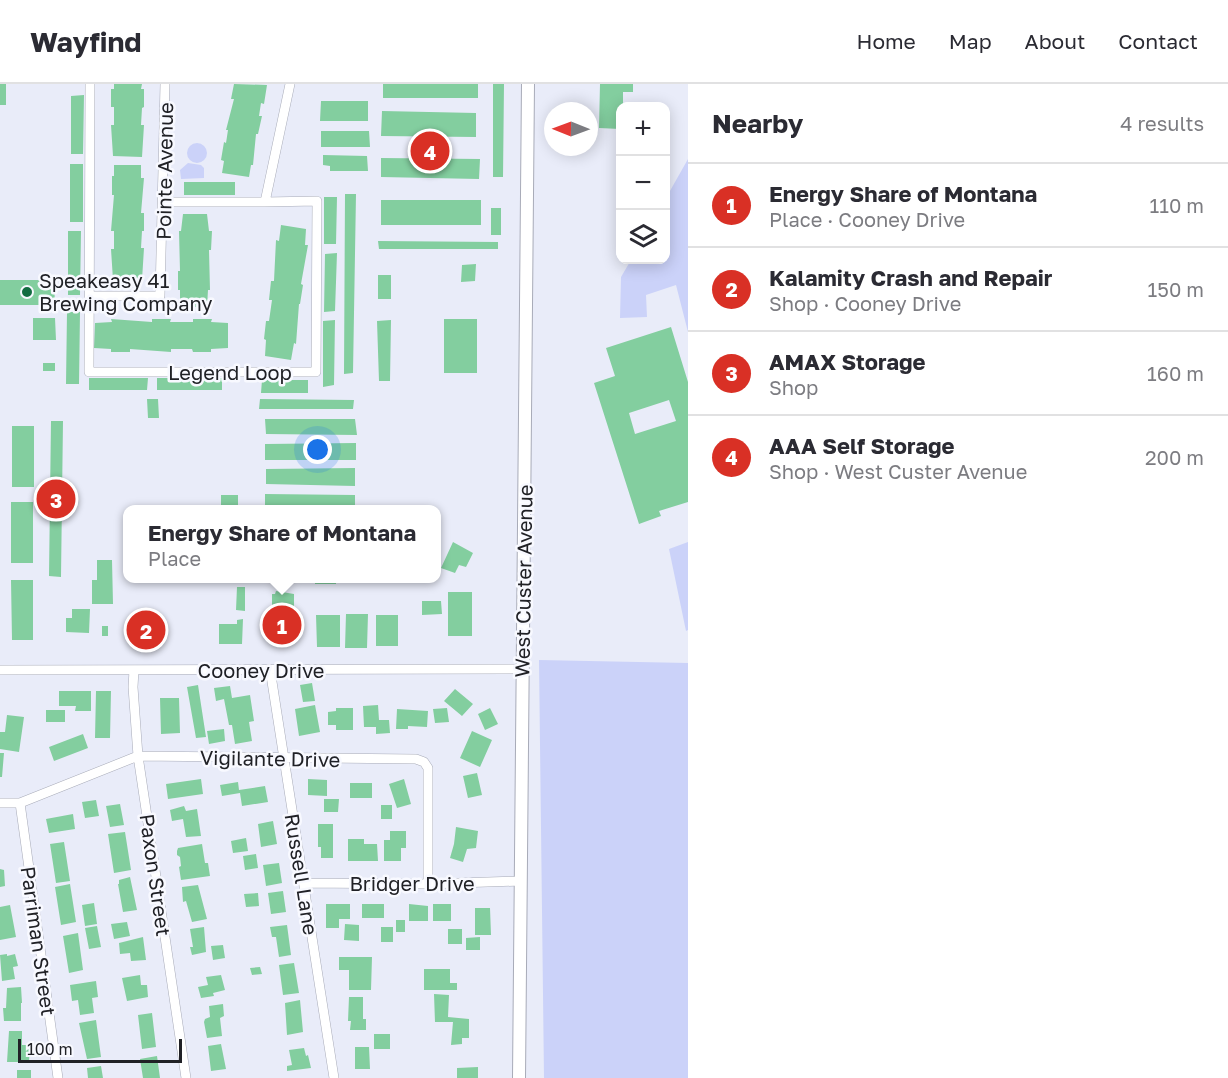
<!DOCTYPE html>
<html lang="en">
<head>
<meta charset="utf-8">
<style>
	body { margin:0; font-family:"Golos Text",sans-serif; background:#f2f2f3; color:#2b2b33 }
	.controls { position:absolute; right:18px; top:18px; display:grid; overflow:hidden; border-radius:12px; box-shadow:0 3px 15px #0003 }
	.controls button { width:54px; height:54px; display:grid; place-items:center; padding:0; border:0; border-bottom:2px solid #e1e1e2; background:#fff; color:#2b2b33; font:30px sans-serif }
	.compass { position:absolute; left:544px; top:18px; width:54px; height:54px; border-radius:50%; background:#fff; box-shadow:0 3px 15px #0003; rotate:271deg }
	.scale { position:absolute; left:18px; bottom:15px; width:164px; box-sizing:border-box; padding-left:6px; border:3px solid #202126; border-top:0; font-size:16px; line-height:21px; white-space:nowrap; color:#202126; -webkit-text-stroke:4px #f8f9ff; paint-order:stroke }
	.you { position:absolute; left:318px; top:366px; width:21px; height:21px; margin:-15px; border:4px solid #fff; border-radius:50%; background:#1a73e8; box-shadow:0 0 0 9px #1a73e833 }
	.badge { display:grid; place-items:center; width:39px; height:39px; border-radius:50%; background:#d93025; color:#fff; font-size:20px; font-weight:700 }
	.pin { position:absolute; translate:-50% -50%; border:3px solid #fff; box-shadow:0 2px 6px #0006 }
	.popup { position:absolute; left:123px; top:421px; width:318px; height:78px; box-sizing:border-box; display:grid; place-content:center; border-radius:12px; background:#fff; filter:drop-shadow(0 2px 4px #0005); font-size:20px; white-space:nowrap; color:#7c7c81 }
	.popup b { font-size:22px; color:#2b2b33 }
	.popup::after { content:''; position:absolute; left:50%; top:100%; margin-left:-12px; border:12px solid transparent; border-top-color:#fff }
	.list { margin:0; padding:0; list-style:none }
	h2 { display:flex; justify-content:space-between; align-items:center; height:78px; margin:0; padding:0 24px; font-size:26px }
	h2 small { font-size:20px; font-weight:400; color:#7c7c81 }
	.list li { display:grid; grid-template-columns:39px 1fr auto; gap:18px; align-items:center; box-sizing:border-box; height:84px; padding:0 24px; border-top:2px solid #e1e1e2 }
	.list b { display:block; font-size:22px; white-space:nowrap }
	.list p { margin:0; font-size:20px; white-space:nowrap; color:#7c7c81 }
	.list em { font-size:20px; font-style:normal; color:#7c7c81 }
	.icon { flex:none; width:33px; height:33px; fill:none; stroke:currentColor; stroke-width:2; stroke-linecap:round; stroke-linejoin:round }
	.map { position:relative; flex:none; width:688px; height:994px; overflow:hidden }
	header { display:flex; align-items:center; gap:36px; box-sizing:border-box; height:84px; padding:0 30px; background:#fff; border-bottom:2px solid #e1e1e2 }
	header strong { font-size:28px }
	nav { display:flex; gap:33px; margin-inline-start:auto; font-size:21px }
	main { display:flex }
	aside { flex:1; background:#fff }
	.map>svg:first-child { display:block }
	.green { fill:#cbd2f9 }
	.building { fill:#83ce9f; fill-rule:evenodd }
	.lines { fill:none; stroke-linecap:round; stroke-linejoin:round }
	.minor-casing { stroke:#a8abb8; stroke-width:10 }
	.secondary-casing { stroke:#a8abb8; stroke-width:14 }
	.minor { stroke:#fff; stroke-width:9 }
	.secondary { stroke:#fff; stroke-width:12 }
	.poi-dot { fill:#136d41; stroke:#f8f9ff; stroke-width:2 }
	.labels { text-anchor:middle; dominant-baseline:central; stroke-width:5; stroke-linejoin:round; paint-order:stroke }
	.street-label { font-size:20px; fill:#202126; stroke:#f8f9ff }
	.poi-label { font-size:20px; fill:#202126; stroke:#f8f9ff; text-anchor:start }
</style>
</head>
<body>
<header>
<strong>Wayfind</strong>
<nav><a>Home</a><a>Map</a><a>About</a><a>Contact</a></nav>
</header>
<main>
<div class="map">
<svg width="688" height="994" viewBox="0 0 688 994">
	<rect width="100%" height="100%" fill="#e9ecf9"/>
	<path class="green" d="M187 69a10 10 0 1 1 20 0a10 10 0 1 1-20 0Z
		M688,75V248L676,201L646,211L647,233L620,234L621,193L631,176H666V114Z
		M188,79L201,81L204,84V94L181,95L180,86Z
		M688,458V546L686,547L669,465Z
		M539,576L688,579V994H544Z"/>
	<path class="building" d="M0,0H6V21H0Z
		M114,0H142L141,5H144V23L142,24L141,41H144L142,73L113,72L111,41H114V23H111V5H114Z
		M234,0L267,1L264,20L261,19L259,32H262L258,50H256L253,81H251L249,93L222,89L224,77L221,76L224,58L226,59L228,46H226L234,15H231Z
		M383,0H478V14H383Z
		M493,0H504L503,93H493Z
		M600,0H633V8H623V22H620V45L599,44Z
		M84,11L83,70H71V12Z
		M321,17H368V37H320Z
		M382,27L476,29V53L381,52Z
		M321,47H369L370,63H321Z
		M323,71L367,72L368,87H330V82L323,81Z
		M381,74L480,75L479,95L381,93Z
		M70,80H83V138H70Z
		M114,81H141V94H144L141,129H144V147H142L141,164H144L142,196H113L111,165H114V147H111L114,111H112V92H114Z
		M184,98H235V111H184Z
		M345,110H356L353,289L344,290Z
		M324,113H337L336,160H324Z
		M381,116H481V141H381Z
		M491,124H501V151H491Z
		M183,130H207L209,147H212L211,166H209L210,206H208L207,223H182V217H180V206H178V187H180L179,147H181Z
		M281,141L306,145L305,161H308L301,200L303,201L300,220H299L296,260L294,259L291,276L265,272L266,256L264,255L266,237H269L272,216H269L271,197H274L276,156L279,157Z
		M68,147H81L80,211H68Z
		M378,157L498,158V165H379Z
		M337,169L335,227L324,228L325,170Z
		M476,180L475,197L461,198L462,181Z
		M378,191H391V215H378Z
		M0,196H54L55,221H0Z
		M67,228H80L79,300H66Z
		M33,234H55L56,256H33Z
		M111,235L152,238V235H171L170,238H193V235H212L211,238L228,239V264L211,265V268H193L192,265H171V268L130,265V268H111V265L94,264L95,239L112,238Z
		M444,235H477V289H444Z
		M335,236L334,301L323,303V237Z
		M391,236L390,297H379L377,237Z
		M671,243L688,298V418L659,427L661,432L639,440L594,299L615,292L606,264ZM669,316L676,337L635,350L629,329Z
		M43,279H55V287H43Z
		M89,294H148L147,306H89Z
		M157,294H222V306H157Z
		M262,296H308V309H261Z
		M147,315H158L159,334H148Z
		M260,315L354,316L353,325H259Z
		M265,335H355L357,351L266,350Z
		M51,337H63L61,493L49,492Z
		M12,342H34V403H12Z
		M356,359V376H265V360Z
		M355,384V402L266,400V385Z
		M265,410L355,411V422L265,423Z
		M221,411H238V426H166V422L221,423Z
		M11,418H33V479H11Z
		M453,458L473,469L466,483L459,481L455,489L441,484Z
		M97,476H112L113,520H92V496H97Z
		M315,494H336V500H315Z
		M11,496H33V556H12Z
		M237,503H245V527L236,526Z
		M276,507L294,510V557H270L269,525H272V510H275Z
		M448,508H472V552H448Z
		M422,517H441L442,530L422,531Z
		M72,525H90L89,549L66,548V534H72Z
		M346,530H368L367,564H345Z
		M137,531H155L154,562H137Z
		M316,531H340V563H317Z
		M376,531H398V562H376Z
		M243,535L242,560H219V540H237V536Z
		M102,542H108V552H102Z
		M312,599L315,617L303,618L300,601Z
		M198,601L206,653L196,654L187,603Z
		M230,602L232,614L250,611L254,637L249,638L252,657L235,660L232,641H229L224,615L216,617L214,604Z
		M455,605L473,620L462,632L444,617Z
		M59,607H91V627H75L76,622H59Z
		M96,607H111L110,654H95Z
		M160,614H179L180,649L161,650Z
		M315,621L320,648L299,652L295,625Z
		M378,621L379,636H389L390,649L376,650V643H364L363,622Z
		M336,624H353V646H336V641H328V628L336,627Z
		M447,624L449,638L435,639L433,625Z
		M490,624L498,640L485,646L478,630Z
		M397,625L428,627L427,643L408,642V645H396Z
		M46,626H65V638H46Z
		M7,631L24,633L19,668L0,665V648H5Z
		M224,645L225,657L209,660L207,647Z
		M472,647L492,656L480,683L460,674Z
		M83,650L88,664L54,677L49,663Z
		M0,669H4L2,693H0Z
		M477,689L482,711L468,714L463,692Z
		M201,695L203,710L168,715L166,700Z
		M308,695L327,696V712L308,711Z
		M404,695L411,720L397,724L389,700Z
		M238,698L239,706L265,702L268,718L242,722L240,709L222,712L220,701Z
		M350,699H372V714H350Z
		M324,715H339L338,728H324Z
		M96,716L99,732L85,734L82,718Z
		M120,720L124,741L110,743L106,722Z
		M381,721H392V735H381Z
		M184,722L186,727L197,725L201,752L186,753L183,735L172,737L170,726Z
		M73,730L75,745L49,749L46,735Z
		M273,737L277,760L261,763L258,740Z
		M318,740H333V774H321V763H318Z
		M456,743L478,747L476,764L467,765L463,778L450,774L454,760Z
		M390,747H406V764H401V777H384V756H390Z
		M125,748L131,786L114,789L108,750Z
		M246,754L248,767L233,769L231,757Z
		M348,755H364V760H377L378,777H348Z
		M64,758L70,797L56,799L50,760Z
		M202,760L205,779H208L210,792L181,796L179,783L181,782L180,773L177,771V767L178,764Z
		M256,770L258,784L245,786L243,772Z
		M279,779L282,799L266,802L263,781Z
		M0,785L4,786L5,802L0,803Z
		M130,793L137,826L123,828L118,800H119V796Z
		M70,800L76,838L61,841L55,803Z
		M198,801L207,835L192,838L186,817L183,818L182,803Z
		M283,807L286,828L271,830L268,809Z
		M258,809L259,822L246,823L244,810Z
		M94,819L97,840L85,842L82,821Z
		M326,820H350V835H339V844H326Z
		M362,820H384V834H362Z
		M409,820L428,822V837H409Z
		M433,820H451V837H433Z
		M10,821L16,853L0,856V823Z
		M475,824H490L491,851H475Z
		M396,836H405V848H396Z
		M127,838L130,852L114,855L111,840Z
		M345,840L359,841V857L344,856Z
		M287,841L291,871L279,873L276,853H272L270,843Z
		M97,842L101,863L89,865L85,844Z
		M204,843L206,868L192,871L190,863H193L190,845Z
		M381,843H393V858H381Z
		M448,845H462V860H448Z
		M78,849L83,886L69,889L63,852Z
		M143,853L146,876L131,877L130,869L120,870L119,859Z
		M480,853V866H466V854Z
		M223,861L225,874L213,876L211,862Z
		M7,870V872L15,870L18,882L13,883L15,895L2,897L0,871Z
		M339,873H372L371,906H349V886H339Z
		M294,879L299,909L283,911L279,881Z
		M260,883L262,890L252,891L250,884Z
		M424,885H450V899H457V906H424Z
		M140,891L141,901H147L148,913L127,917L122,894Z
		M221,891L225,906L213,909L214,912L201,914L198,903L208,901L206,893Z
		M96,897L98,913L92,914L94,929L80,931L78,916L72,917L70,901Z
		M21,903L22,919H21V937H4L3,924H6L7,904Z
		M434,910L449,911L448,933L469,935V954H462V960L451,961L453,938H435Z
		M349,913H363V935H366V946H350L351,937H348Z
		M300,916L303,948L287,951L285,919Z
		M223,920L224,932L220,934L222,952L207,954L204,938L205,935L210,933L209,922Z
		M152,929L156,963L142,965L138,931Z
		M96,936L101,973L87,975L79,939Z
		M9,947H22V961H30L29,978H7Z
		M374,950H390V965H374Z
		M221,960L226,985L211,987L208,962Z
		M355,963H369L370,985H355Z
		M304,964L306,972L308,971L311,984L287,987V982L292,981L289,966Z
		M157,972L160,994H143L140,975Z
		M101,982L103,994H88L87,984Z
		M478,983V994H457V984Z
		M17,986H31V994H17Z"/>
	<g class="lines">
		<g class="minor-casing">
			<path id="minor" d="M90,0L89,288H316L317,117L265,118L290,0
				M164,118H265
				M90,212H160L165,0
				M270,585L334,994
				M0,586L522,585
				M134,586L133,603L138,672L186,994
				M0,719H20L138,672L416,675L424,678L428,684V800
				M20,719L58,994
				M304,799L428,800L521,797"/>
		</g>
		<g class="secondary-casing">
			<path id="secondary" d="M519,994L528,0"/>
		</g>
		<use href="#minor" class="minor"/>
		<use href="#secondary" class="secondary"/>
	</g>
	<circle class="poi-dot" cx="27" cy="208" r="6"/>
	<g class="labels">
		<g class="street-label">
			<text transform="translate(164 87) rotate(-89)">Pointe Avenue</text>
			<text x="230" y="288">Legend Loop</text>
			<text transform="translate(523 497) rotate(-89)">West Custer Avenue</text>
			<text x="261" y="586">Cooney Drive</text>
			<text transform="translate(270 674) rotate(1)">Vigilante Drive</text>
			<text transform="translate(302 790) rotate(81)">Russell Lane</text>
			<text transform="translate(156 791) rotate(82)">Paxon Street</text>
			<text x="412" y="799">Bridger Drive</text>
			<text transform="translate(39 857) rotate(82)">Parriman Street</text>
		</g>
		<g class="poi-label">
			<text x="39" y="196">Speakeasy 41<tspan x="39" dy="23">Brewing Company</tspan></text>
		</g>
	</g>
</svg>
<div class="controls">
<button>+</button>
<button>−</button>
<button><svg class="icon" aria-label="layers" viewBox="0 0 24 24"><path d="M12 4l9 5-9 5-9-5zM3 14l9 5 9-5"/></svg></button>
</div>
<svg class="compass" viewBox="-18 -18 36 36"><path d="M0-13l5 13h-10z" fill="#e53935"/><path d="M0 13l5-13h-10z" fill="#7c7c81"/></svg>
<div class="scale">100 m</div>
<div class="you"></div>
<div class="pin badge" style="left:282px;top:541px">1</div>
<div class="popup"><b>Energy Share of Montana</b>Place</div>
<div class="pin badge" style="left:146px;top:546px">2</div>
<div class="pin badge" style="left:56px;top:415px">3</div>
<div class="pin badge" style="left:430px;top:67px">4</div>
</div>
<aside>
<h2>Nearby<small>4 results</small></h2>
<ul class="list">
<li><span class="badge">1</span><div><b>Energy Share of Montana</b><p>Place · Cooney Drive</p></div><em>110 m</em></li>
<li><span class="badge">2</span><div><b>Kalamity Crash and Repair</b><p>Shop · Cooney Drive</p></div><em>150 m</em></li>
<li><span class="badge">3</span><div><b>AMAX Storage</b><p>Shop</p></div><em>160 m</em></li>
<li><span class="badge">4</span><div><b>AAA Self Storage</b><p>Shop · West Custer Avenue</p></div><em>200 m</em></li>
</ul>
</aside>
</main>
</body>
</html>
